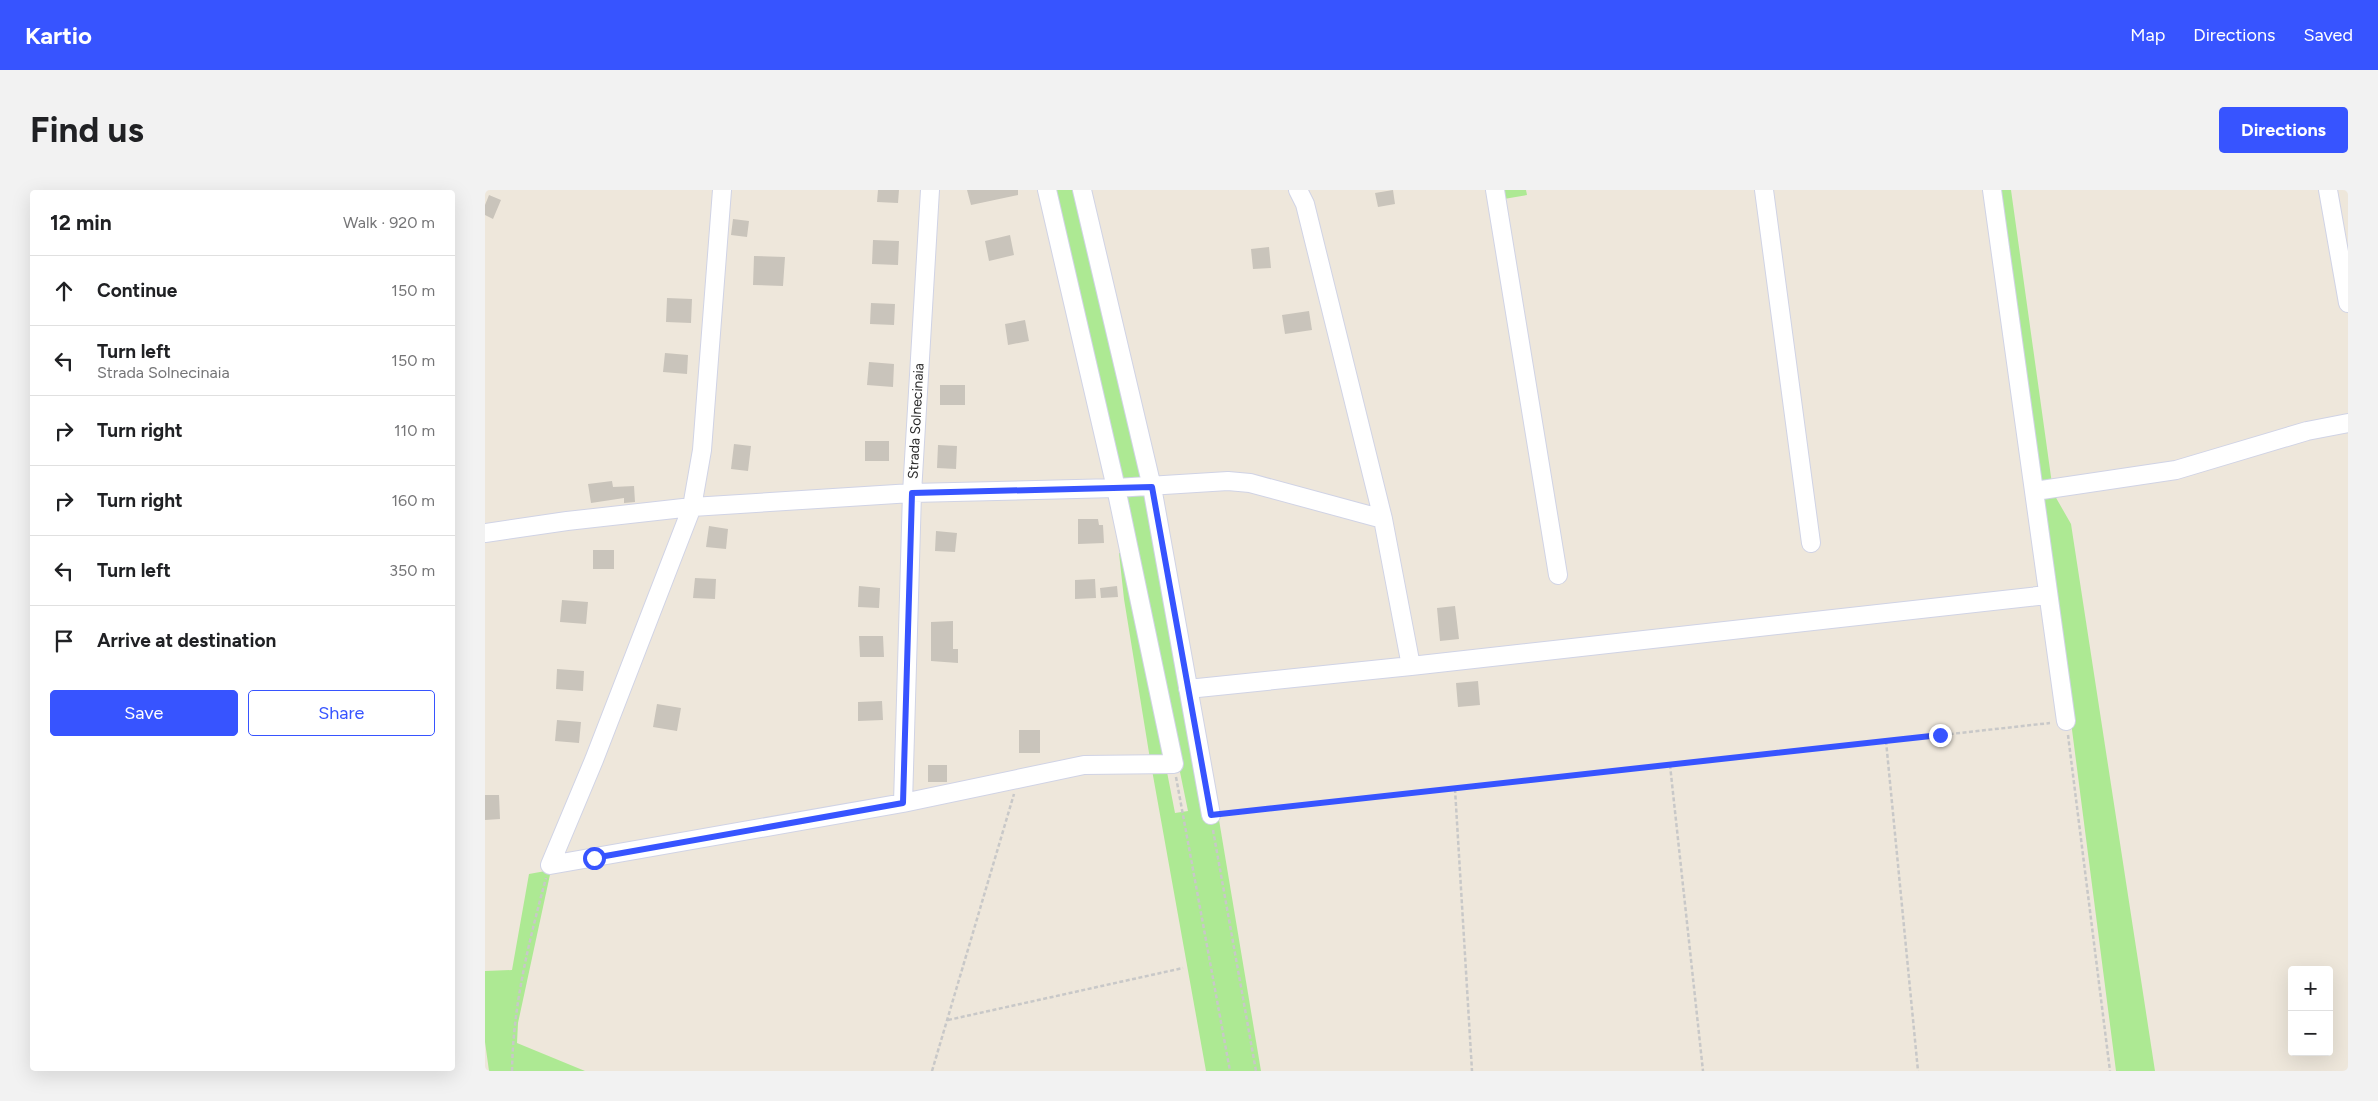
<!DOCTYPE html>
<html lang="en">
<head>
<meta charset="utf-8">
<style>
	body { margin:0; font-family:Figtree,sans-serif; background:#f2f2f2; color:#202124 }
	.controls { position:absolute; right:15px; bottom:15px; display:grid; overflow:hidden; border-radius:5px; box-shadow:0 5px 20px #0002 }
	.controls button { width:45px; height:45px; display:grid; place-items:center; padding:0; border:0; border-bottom:1px solid #e0e0e0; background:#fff; color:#202124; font:25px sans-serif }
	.stop { position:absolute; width:15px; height:15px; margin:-11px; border:4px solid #3754ff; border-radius:50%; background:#fff }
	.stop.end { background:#3754ff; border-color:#fff; box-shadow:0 1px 5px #0008 }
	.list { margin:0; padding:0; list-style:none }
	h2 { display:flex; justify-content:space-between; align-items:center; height:65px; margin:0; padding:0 20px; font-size:21px }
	h2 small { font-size:16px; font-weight:400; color:#757577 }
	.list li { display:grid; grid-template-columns:32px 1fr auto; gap:15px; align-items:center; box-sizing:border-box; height:70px; padding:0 20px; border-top:1px solid #e0e0e0 }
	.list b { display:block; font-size:19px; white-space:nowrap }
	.list p { margin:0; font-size:16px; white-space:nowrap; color:#757577 }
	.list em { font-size:16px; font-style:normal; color:#757577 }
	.actions { display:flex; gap:10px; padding:15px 20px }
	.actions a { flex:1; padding:11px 0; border:1px solid #3754ff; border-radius:5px; text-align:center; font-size:18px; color:#3754ff }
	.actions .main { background:#3754ff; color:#fff }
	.icon { flex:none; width:28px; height:28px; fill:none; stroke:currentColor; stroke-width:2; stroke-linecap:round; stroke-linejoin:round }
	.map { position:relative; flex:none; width:1863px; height:881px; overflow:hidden; border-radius:5px }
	header { display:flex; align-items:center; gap:30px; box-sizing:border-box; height:70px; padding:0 25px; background:#3754ff; color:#fff }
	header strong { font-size:24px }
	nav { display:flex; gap:28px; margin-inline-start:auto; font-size:18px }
	.intro { display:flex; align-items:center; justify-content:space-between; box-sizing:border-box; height:120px; padding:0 30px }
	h1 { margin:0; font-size:35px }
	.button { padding:12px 22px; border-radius:5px; background:#3754ff; color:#fff; font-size:18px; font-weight:700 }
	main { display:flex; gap:30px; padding:0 30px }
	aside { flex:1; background:#fff; border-radius:5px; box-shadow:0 5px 20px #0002 }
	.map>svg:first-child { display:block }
	.green { fill:#ade993 }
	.building { fill:#c9c4bb }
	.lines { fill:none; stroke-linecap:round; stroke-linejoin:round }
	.minor-casing { stroke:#d0d3e5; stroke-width:20 }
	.path { stroke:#c8c8c8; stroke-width:2.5; stroke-dasharray:4 2.5; stroke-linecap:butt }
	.minor { stroke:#fff; stroke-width:18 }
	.route { stroke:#3754ff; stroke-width:6 }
	.labels { text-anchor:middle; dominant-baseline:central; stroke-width:5; stroke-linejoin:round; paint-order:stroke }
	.street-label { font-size:14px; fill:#2b2b2b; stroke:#fff }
</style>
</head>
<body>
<header>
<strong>Kartio</strong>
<nav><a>Map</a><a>Directions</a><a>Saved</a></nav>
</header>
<div class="intro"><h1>Find us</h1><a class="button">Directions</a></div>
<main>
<aside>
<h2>12 min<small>Walk · 920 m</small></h2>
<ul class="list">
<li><svg class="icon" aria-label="ahead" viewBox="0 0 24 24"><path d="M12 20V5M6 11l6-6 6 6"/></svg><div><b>Continue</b></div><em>150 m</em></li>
<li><svg class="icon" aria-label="left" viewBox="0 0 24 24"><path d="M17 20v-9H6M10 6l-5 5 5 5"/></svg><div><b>Turn left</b><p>Strada Solnecinaia</p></div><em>150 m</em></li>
<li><svg class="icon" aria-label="right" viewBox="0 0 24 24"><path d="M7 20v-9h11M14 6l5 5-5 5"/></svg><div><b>Turn right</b></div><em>110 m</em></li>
<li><svg class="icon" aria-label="right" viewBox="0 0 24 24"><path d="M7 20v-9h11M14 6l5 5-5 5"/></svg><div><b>Turn right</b></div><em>160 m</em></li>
<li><svg class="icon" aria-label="left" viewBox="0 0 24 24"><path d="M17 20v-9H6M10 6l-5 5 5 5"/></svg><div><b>Turn left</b></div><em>350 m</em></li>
<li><svg class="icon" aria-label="arrive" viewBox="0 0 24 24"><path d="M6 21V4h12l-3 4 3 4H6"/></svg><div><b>Arrive at destination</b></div></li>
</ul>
<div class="actions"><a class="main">Save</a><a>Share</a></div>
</aside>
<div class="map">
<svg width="1863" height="881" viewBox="0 0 1863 881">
	<rect width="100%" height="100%" fill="#eee7db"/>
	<path class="green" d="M568,0H592L661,291L637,292Z
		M1017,0H1041L1042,5L1019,9Z
		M1511,0H1526L1567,294L1554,297Z
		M638,304H663L732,618L776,881H721L667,580L682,582L690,623L703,621Z
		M1570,306L1586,334L1670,881H1631L1557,307Z
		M634,363H641L683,570L665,569L639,409Z
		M66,680L33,833L32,853L100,881H4L0,852V781L27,780L44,684Z"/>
	<path class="building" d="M393,0H414L413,13L392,12Z
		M482,0H533V5L486,15Z
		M908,0L910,14L893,17L890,3Z
		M4,5L16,10L8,29L0,25V15Z
		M248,29L264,31L262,47L246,45Z
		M525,45L529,65L504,71L500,51Z
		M388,50L414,51L413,75L387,74Z
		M784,57L786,78L768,79L766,59Z
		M269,66L300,67L298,96L268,95Z
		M182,108L207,109L206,133L181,132Z
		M386,113L410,114L409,135L385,134Z
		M824,121L827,140L800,144L797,125Z
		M540,130L544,151L523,155L520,134Z
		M180,163L203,165L202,184L178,182Z
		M384,172L409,174L408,197L382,195Z
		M455,195H480V215H455Z
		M380,251H404V271H380Z
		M249,254L266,256L263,281L246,279Z
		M453,255L472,256L471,279L452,278Z
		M127,291L128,297L149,296L150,312L139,313V308L106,313L103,294Z
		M593,329H613L614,335H618L619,353L593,354Z
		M224,336L243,339L241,359L221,357Z
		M451,341L472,343L470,362L450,361Z
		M108,360H129V379H108Z
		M210,388L231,389L230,409L208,408Z
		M610,389L611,408L590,409V390Z
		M374,396L395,398L394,418L373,417Z
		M632,396L633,407L616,408L615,398Z
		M77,410L103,412L101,434L75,432Z
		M970,416L974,449L955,451L952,418Z
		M468,431V459H473V473L446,471V432Z
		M374,446H398L399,467H375Z
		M72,479L99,481L98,501L71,499Z
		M993,491L995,515L973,517L971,493Z
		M397,511L398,530L373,531V512Z
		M172,514L196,518L192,541L168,537Z
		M72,530L96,532L94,553L70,551Z
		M534,540H555V563H534Z
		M443,575H462V592H443Z
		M0,605H14L15,629L0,630Z"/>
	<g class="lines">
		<g class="minor-casing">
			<path id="minor" d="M597,0L667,297L726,625
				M813,0L820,14L898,329L926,476
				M1010,0L1073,385
				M1279,0L1326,353
				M1507,0L1581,531
				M1843,0L1863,113
				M1550,301L1691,280L1822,241L1863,233
				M0,343L82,331L207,317L427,303L631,298L743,291L765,293L898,329
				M703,499L926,476L1562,405
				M418,613L427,303L445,0
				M65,675L418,613L599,575L689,574L631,298L562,0
				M65,675L109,570L207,317L217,260L237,0"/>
		</g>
		<path class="path" d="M1583,545L1625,881
			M1401,551L1433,881
			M1185,575L1218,881
			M691,587L745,881
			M970,599L987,881
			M741,624L1565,533
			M728,640L771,881
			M463,830L698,778
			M27,881C28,815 44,751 61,688
			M447,881L529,604"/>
		<use href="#minor" class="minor"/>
	</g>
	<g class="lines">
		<path class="route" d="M109,668L418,613L427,303L667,297L726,625L1455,545"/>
	</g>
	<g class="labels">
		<g class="street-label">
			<text transform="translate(431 231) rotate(-87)">Strada Solnecinaia</text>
		</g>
	</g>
</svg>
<div class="controls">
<button>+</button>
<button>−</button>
</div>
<div class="stop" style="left:109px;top:668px"></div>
<div class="stop end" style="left:1455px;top:545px"></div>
</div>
</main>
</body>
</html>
